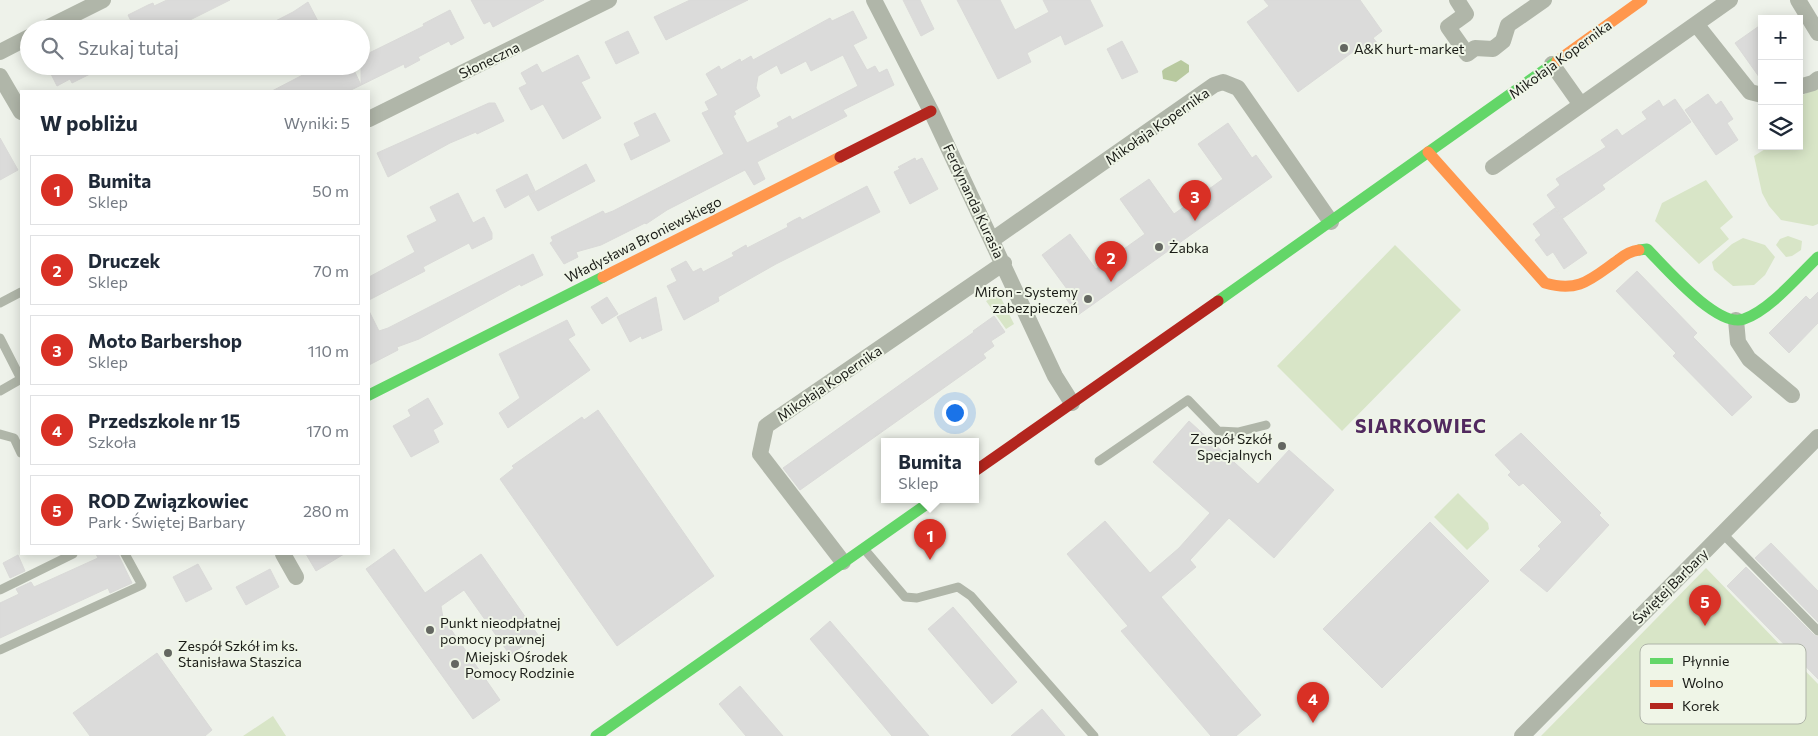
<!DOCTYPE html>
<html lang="pl">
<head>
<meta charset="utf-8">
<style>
	body { margin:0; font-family:Commissioner,sans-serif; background:#f6f6f7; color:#1f2937 }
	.controls { position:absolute; right:15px; top:15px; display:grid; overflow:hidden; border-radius:0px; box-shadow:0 2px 12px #0003 }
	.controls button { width:45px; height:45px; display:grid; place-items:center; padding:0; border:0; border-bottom:1px solid #e0e1e3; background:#fff; color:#1f2937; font:25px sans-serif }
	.you { position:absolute; left:954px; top:412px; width:18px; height:18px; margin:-12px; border:4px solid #fff; border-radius:50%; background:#1a73e8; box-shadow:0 0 0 8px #1a73e833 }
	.badge { display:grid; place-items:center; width:32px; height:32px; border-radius:50%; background:#d93025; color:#fff; font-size:16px; font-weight:700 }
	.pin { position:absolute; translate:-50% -41px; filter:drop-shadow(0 1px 2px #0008) }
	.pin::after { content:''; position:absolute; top:26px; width:18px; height:15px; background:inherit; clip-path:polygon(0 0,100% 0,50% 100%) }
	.popup { position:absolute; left:881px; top:438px; width:98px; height:65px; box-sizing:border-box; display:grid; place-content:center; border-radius:0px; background:#fff; filter:drop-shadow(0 1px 4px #0005); font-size:16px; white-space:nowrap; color:#747a83 }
	.popup b { font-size:19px; color:#1f2937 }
	.popup::after { content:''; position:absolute; left:50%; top:100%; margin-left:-10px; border:10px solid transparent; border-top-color:#fff }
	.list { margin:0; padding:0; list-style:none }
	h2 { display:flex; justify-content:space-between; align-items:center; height:65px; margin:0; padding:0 20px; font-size:21px }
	h2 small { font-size:16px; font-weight:400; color:#747a83 }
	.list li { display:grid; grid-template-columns:32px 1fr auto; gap:15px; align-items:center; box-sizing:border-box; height:70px; margin:0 10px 10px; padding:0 10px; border:1px solid #e0e1e3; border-radius:0px }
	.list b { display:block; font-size:19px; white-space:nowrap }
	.list p { margin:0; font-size:16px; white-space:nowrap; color:#747a83 }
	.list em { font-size:16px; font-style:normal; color:#747a83 }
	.icon { flex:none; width:28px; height:28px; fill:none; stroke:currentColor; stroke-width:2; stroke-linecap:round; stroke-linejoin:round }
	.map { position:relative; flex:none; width:1818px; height:736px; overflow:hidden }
	.search { position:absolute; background:#fff; box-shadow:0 2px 12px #0003; left:20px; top:20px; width:350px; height:55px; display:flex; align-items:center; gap:12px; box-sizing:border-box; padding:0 18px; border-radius:28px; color:#747a83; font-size:19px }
	.panel { position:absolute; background:#fff; box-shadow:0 2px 12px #0003; left:20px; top:90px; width:350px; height:465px; border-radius:0px }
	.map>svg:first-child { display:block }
	.green { fill:#d8e5c7 }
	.water { fill:#b8c99f }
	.building { fill:#dbdbda; stroke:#dadad8; fill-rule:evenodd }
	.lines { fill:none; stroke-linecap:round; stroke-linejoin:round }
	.lane { stroke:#b0b6a9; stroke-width:9 }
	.street { stroke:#b0b6a9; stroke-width:16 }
	.fast { stroke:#63d668; stroke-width:11 }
	.slow { stroke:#ff974d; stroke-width:11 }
	.jam { stroke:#b3261e; stroke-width:11 }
	.poi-dot { fill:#646761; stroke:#eff5e7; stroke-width:2 }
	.labels { text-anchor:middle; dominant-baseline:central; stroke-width:4; stroke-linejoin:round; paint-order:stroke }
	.poi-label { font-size:14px; fill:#1a1c17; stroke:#eff5e7; text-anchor:start }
	.street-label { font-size:14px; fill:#1a1c17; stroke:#eff5e7 }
	.district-label { font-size:19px; font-weight:bold; letter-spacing:1px; fill:#51295f; stroke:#eff5e7 }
	.key { fill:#eff5e7; stroke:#afb4a9; stroke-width:1 }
	.key-label { font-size:14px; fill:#1a1c17 }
</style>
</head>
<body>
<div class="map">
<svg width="1818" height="736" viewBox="0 0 1818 736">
	<rect width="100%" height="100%" fill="#eef2ea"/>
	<path class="green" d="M1818,87V224L1813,226L1781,220L1769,206L1762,193L1754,156L1770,146H1799V97Z
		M1706,180L1733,217L1720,228L1729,239L1699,264L1655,221L1662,203Z
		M1788,236L1802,241L1801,250L1792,256L1786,257L1776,245L1780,239Z
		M1743,238L1765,245L1775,257L1765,275L1754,285L1733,286L1714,270L1712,262L1732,244Z
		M1395,245L1461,310L1342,431L1277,366Z
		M999,294L1014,324L1006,329L986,301Z
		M1458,493L1488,523L1489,529L1467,550L1434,517Z
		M1706,568L1818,684V736H1541Z
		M273,716L286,736H243Z"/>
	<path class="water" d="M1181,60L1189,65V72L1176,82L1163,79L1162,71L1164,69Z"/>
	<path class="building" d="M167,0H230L172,29H135L128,15L148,5L153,3L154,6Z
		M471,0H544L493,27L490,21L484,24Z
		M690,0H748L666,40L654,17Z
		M903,0H920L934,29L921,36Z
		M957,0H1000L1015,30L1049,12L1043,0H1090L1103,26L1065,45L1061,35L1027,53L1031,62L998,79Z
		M1264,0H1360L1382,31L1373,38L1378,44L1366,53L1361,46L1298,92L1247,22L1269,6Z
		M308,2L322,29H260L293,12Z
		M450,10L464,38L451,45L449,41L418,57L420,60L405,68L404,64L349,91H272L320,66H352L361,85V57L424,26L423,24Z
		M853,11L867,38L853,45L867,70L875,66L879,73L887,69L894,85L843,110L847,116L757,162L765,179L754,185L745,170L667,210L646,224L645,223L601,245L576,252L578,257L564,264L550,243L553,241L551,237L603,211L605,214L613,211L724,154L702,113L709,110L705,102L718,95L706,74L719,66L721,70L740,59L741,62L751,56L753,60L830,18L832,21ZM843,55L858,86L792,120L790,116L777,123L779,127L747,143L733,116L736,114L734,111L760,96L756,88L758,76L777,65L781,74L806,61L811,71Z
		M1762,24V81L1735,43Z
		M628,31L639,53L616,64L605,42Z
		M1122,41L1138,72L1122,79L1107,49Z
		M578,55L590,78L581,82L601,118L563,139L543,104L531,110L519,88L527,84L521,73L537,64L542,73Z
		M47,66H106L72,83L70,79L57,86Z
		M1708,94L1716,105L1721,101L1733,119L1727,123L1738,140L1716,155L1685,110Z
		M1675,99L1691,122L1602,185L1605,189L1563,218L1547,195L1560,185L1556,179L1606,147L1601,140L1617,129L1622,136L1647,119L1642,112L1659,100L1663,107Z
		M489,103H495L504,121L477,134L476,132L450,143L388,177L377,153Z
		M655,113L670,141L631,160L624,144L640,136L634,123Z
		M1228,123L1252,158L1256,155L1272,177L1078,315L1062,293L1067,289L1042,255L1070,234L1096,269L1121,251L1145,234L1120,199L1149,179L1174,214L1223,179L1198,144Z
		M0,138L18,170L0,180Z
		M915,158L916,161L922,158L938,189L910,204L894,172L900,169L898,167Z
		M586,164L595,181L538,211L529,195Z
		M527,174L535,191L505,208L496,190Z
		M867,186L880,212L776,264L718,297L719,301L684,320L667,286L677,281L671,269L686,261L693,272L701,268L703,272L734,256L732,253L746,245L747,248L788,227L787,224L794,220L800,217L802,220Z
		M458,193L473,223L484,217L492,233V239L472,249L469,243L423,267L425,271L369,300V277L415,252L407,236L437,221L430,207Z
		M1555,208L1587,253L1564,269L1553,252L1547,256L1535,240L1541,235L1533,224Z
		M533,254L543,275L521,286L520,284L419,339L397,347L398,350L369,365V311L379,331L388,328Z
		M1637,271L1697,333L1693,337L1752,397L1732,416L1673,356L1676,353L1616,291Z
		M1818,292V323L1789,353L1769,333L1806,296L1810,300Z
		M607,297L618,314L602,324L591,307Z
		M656,297L662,330L642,339L641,336L630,342L617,317Z
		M994,316L1005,332L991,341L994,346L983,354L986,358L800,490L783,468L974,332L973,331Z
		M567,320L575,335L568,339L590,370L508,428L499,413L520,398L499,354Z
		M428,398L443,424L433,430L439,442L411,457L393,426L411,416L408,410Z
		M598,410L714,576L617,646L500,479L514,468L512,466L582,417L584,420Z
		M1189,421L1258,484L1289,450L1334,490L1274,558L1229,518L1190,560L1196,567L1161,597L1261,715L1236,736H1211L1121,631L1128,626L1067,554L1105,521L1150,573L1179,548L1210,513L1153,462Z
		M1521,433L1601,513L1599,515L1609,525L1547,592L1520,570L1541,549L1538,546L1562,522L1523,483L1519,486L1508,475L1511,472L1495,455Z
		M1430,522L1489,581L1382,688L1323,629Z
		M1771,543L1818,591V622L1755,558Z
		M394,549L425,593L481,554L538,635L510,655L464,590L441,606L443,618L500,700L473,719L366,569Z
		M96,554H118L132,583L110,593L108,588L0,638V603L19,594L16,589L31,582L34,587L98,558Z
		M306,554H344L316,571Z
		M18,555L25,571L10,578L3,563Z
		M198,564L212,589L186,602L173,577Z
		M1746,567L1814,635L1818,637V679L1727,586Z
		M270,569L279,587L246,605L236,587Z
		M953,607L1017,682L992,704L928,629Z
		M830,621L929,736H892L810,639Z
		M157,653L212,730L205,736H90L73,713Z
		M740,686L783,736H746L719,704Z
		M1042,709L1065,736H1011Z"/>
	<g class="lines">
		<path class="lane" d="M0,303L21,292
			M0,338L21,379L0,391
			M0,434L14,438L21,453
			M1099,461L1188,400L1218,431L1238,432L1266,425
			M1722,533L1818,631
			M865,550L905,597L917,598L958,587L971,596L1094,736
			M0,590L73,554
			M0,650L142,585L125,554"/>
		<path class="street" d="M874,0L931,111L1055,376L1072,403
			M1457,0L1466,14L1448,27L1467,54L1475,48L1493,49L1503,41L1508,25L1544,0
			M1798,0L1818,33
			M1696,24L1750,92L1762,95
			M45,29L103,0
			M0,52L29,37
			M1552,64L1581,105
			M0,76L21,112
			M1799,87L1813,83L1818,79
			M369,119L609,0
			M1493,167L1730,0
			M992,240L1214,85L1223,82L1238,88L1331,222
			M1736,320L1738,342L1749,359L1792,395
			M283,554L296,577
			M843,562L760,454L766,426L1004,263
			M1522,736L1818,437"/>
		<path class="fast" d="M1639,250L1647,249C1665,267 1718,329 1744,319C1770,310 1798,276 1818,257
			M1218,301L1557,61
			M369,395L603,277
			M596,736L934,499"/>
		<path class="slow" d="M1557,61L1642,0
			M1428,152L1545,283C1579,293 1591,279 1618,260C1624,255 1631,251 1639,250
			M603,277L840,157"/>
		<path class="jam" d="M840,157L931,111
			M975,471L1218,301"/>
	</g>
	<g class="poi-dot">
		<circle cx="1344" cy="48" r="5"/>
		<circle cx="1159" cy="247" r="5"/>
		<circle cx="1088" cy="299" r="5"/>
		<circle cx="1282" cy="446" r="5"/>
		<circle cx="430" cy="630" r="5"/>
		<circle cx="168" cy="653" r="5"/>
		<circle cx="455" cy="664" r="5"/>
	</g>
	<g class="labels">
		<g class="poi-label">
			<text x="1354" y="48">A&amp;K hurt-market</text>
			<text x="1169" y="247">Żabka</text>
			<text x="1078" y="291" text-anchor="end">Mifon - Systemy<tspan x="1078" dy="16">zabezpieczeń</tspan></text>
			<text x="1272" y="438" text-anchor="end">Zespół Szkół<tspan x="1272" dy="16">Specjalnych</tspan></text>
			<text x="440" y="622">Punkt nieodpłatnej<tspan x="440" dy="16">pomocy prawnej</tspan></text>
			<text x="178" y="645">Zespół Szkół im ks.<tspan x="178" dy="16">Stanisława Staszica</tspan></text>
			<text x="465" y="656">Miejski Ośrodek<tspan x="465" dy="16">Pomocy Rodzinie</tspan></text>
		</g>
		<g class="street-label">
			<text transform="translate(1560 59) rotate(-36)">Mikołaja Kopernika</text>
			<text transform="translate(489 60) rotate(-26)">Słoneczna</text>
			<text transform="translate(1157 126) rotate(-35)">Mikołaja Kopernika</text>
			<text transform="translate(974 201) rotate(65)">Ferdynanda Kurasia</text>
			<text transform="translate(643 239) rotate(-27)">Władysława Broniewskiego</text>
			<text transform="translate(829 383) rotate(-34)">Mikołaja Kopernika</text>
			<text transform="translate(1670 586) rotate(-45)">Świętej Barbary</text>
		</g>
		<g class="district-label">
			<text x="1421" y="425">SIARKOWIEC</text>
		</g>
	</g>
	<rect x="1640" y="644" width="166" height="80" rx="8" class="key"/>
	<rect x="1650" y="658" width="23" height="6" fill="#63d668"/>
	<rect x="1650" y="680" width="23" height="7" fill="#ff974d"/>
	<rect x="1650" y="703" width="23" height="6" fill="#b3261e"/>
	<g class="key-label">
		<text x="1682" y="666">Płynnie</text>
		<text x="1682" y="688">Wolno</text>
		<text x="1682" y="711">Korek</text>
	</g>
</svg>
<div class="controls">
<button>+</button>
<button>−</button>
<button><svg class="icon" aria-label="layers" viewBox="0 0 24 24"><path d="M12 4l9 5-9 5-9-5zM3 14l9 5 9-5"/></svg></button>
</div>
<div class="you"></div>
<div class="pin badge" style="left:930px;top:560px">1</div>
<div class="popup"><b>Bumita</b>Sklep</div>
<div class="pin badge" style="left:1111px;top:282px">2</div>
<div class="pin badge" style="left:1195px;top:221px">3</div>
<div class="pin badge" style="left:1313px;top:723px">4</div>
<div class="pin badge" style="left:1705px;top:626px">5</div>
<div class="search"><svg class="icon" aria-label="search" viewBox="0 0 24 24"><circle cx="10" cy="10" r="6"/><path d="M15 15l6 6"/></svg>Szukaj tutaj</div>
<section class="panel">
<h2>W pobliżu<small>Wyniki: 5</small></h2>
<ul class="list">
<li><span class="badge">1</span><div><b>Bumita</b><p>Sklep</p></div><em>50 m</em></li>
<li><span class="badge">2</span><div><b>Druczek</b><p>Sklep</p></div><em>70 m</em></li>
<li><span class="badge">3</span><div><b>Moto Barbershop</b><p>Sklep</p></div><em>110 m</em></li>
<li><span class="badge">4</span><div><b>Przedszkole nr 15</b><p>Szkoła</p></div><em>170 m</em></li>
<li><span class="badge">5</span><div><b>ROD Związkowiec</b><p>Park · Świętej Barbary</p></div><em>280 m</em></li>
</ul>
</section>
</div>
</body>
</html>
